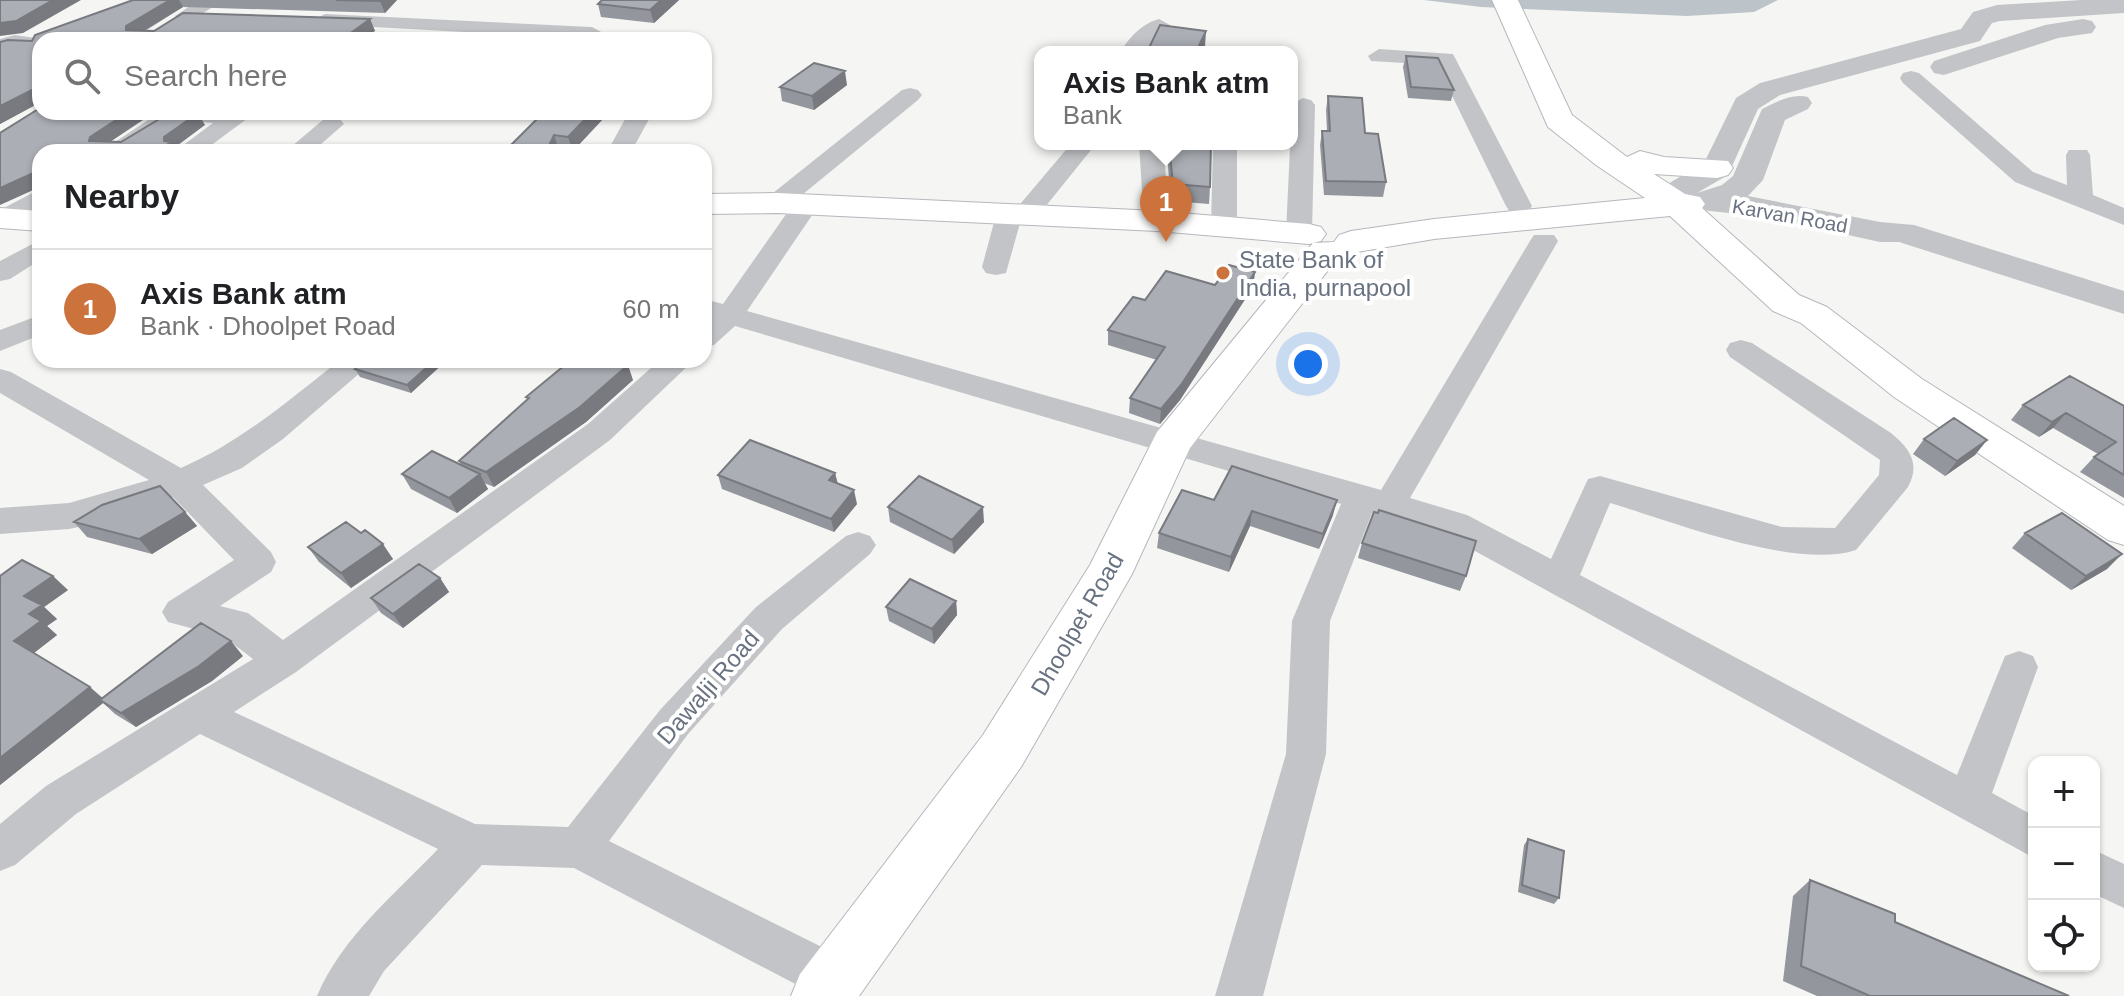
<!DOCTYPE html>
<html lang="en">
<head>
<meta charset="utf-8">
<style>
	body { margin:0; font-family:Arial,sans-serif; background:#f6f6f6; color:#202124 }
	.controls { position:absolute; right:24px; bottom:24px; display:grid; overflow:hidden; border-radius:16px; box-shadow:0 2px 6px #0004 }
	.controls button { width:72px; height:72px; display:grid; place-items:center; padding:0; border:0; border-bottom:2px solid #e0e0e0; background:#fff; color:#202124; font:40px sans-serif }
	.you { position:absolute; left:1308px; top:364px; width:28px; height:28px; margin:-20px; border:6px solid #fff; border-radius:50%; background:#1a73e8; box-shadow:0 0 0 12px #1a73e833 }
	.badge { display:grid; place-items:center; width:52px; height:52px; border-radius:50%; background:#cc733d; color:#fff; font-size:26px; font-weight:700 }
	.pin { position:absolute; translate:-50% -66px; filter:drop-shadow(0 2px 4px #0008) }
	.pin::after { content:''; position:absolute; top:42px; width:28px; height:24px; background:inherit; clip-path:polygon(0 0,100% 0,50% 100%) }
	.popup { position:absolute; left:1034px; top:46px; width:264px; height:104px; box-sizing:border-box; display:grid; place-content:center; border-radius:16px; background:#fff; filter:drop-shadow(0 2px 6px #0005); font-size:26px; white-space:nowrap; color:#757577 }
	.popup b { font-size:30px; color:#202124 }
	.popup::after { content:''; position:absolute; left:50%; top:100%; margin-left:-16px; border:16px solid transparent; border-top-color:#fff }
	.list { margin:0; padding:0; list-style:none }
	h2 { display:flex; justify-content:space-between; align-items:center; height:104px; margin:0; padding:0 32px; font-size:34px }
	h2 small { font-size:26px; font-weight:400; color:#757577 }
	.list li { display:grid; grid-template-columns:52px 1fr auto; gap:24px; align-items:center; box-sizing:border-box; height:120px; padding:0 32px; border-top:2px solid #e0e0e0 }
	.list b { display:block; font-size:30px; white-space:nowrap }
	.list p { margin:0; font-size:26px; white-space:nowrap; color:#757577 }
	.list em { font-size:26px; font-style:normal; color:#757577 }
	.icon { flex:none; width:44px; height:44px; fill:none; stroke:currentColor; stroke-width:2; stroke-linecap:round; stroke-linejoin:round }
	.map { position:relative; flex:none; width:2124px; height:996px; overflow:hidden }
	.search { position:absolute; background:#fff; box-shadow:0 2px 6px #0004; left:32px; top:32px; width:680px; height:88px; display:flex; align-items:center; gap:20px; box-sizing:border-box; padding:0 28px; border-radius:24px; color:#757577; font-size:30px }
	.panel { position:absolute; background:#fff; box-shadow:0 2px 6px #0004; left:32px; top:144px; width:680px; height:224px; border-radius:24px }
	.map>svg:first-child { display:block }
	.water { fill:#bcc3c9 }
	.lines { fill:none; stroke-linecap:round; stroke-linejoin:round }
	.secondary-casing { stroke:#b4b7bc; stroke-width:2 }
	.minor { fill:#c2c4c7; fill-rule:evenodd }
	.tertiary { fill:#c2c4c7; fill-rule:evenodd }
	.secondary { fill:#fff; fill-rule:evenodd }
	.wall { fill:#93969c }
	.shaded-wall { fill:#787a7f }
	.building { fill:#abafb5; stroke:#787a7f; stroke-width:2 }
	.poi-dot { fill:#cc733d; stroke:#fff; stroke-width:3 }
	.labels { text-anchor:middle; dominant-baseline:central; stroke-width:8; stroke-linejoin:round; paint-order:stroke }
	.far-street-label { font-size:20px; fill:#697280; stroke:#fff }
	.poi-label { font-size:24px; fill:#697280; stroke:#fff; text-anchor:start }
	.street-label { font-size:24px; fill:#697280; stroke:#fff }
</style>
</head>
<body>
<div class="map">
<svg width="2124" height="996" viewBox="0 0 2124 996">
	<rect width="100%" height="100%" fill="#f5f6f3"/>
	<path class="water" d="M1424,0H1778L1754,12L1687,16L1481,7Z"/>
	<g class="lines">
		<g class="secondary-casing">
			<path id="secondary" d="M1492,0H1518L1572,115L1627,157L1640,151L1664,157L1728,161L1733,168L1728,175L1717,178L1654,174L1685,194L1700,197L1705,204L1702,208L1799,295L1827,307L1922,379L2124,506V545L2108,540L1894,397L1801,323L1773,311L1670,216L1434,239L1351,253L1343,251L1190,448L1132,574L1021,767L859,996H791L800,974L983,735L1090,565L1157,432L1313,243L1334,242L1339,235L1351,231L1434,219L1645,198L1596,165L1548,127Z
				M777,193L1157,211L1309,224L1321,227L1326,234L1321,241L1309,244L1157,231L777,213L704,214V194Z
				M0,208L40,211V231L0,228Z"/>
		</g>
		<path class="minor" d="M199,0H224L192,20H178L175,16Z
			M325,14L592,27L603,33L592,39L318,24L314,20Z
			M1159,19L1170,25L1143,52H1121C1128,38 1143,23 1159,19Z
			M15,35L49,40H40V50L16,49L0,53V39Z
			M1379,49L1453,54L1532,206L1528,212H1510L1506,206L1437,65L1371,61L1368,56Z
			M1911,71L1919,73L2033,172L2067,185L2066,155L2069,150H2087L2090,155L2093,195L2124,208V225L2015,182L1903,83L1900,78L1903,73Z
			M910,88L918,90L922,95L918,100L797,199H815L819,205L747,311L1381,490L1530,241L1534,235H1554L1558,241L1410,498L1467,515L1551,559L1588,479L1600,476L1782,527L1835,528L1879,475L1880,460L1730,357L1726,350L1730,343L1741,340L1752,343L1891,433C1909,448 1921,463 1908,487L1856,550C1795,570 1674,522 1610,503L1580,575L1957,775L2005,656L2019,651L2033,656L2038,667L1992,793L2034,816V858L1444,534L1372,513L1330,621L1326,754L1263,996H1215L1286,754L1292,621L1341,504L735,326L714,345L704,347V322L708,319L704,317V299L723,304L796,200C786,208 781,212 768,209L764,203L768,197L902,90Z
			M1303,98L1311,100L1315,105L1312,233L1308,239H1290L1286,233L1292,104Z
			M160,112H241L248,118L202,152H174L213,123L180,120L129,152H100Z
			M629,112H653L631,152H607Z
			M332,117L340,119L344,124L312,152H285L324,119Z
			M1139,144H1163L1170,221L1166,227H1148L1144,221Z
			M1213,144H1237V227L1233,233H1215L1211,227Z
			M1070,145L1085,144L1091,150L1033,222L1020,223L1006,273L996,275L986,273L982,267L996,215L1000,209H1016Z
			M40,189V208L13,225L0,226V210Z
			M40,240V260L10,279L0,281V261Z
			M40,315V335L0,351V330Z
			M340,360H375L283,439L242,468L203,485L271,552L276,562L271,572L220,606L248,613L283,640L588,424L660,360H694L610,440L296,672L234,712L475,824L568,827L660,710L756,607L846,536L858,532L870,536L876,545L870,554L782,629L688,734L609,841L852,962L859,979L852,996H818L574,868L482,865L384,971L369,996H317C342,937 395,894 438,849L200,734L76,814L15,865L0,871V824L46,786L253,659L224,637L168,622L162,612L168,602L234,560L173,497L98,523L69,529L0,534V508L69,503L149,480L0,393V369L11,372L181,468C241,442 289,400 340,360Z
			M2094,850L2124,864V908L2094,894Z"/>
		<path class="tertiary" d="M2081,0H2124V13L2000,21L1992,23L1980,41L1780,95L1758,109L1728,175L1697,193L1722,185L1733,176L1762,109C1777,102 1791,93 1808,97L1812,103L1808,109L1785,120L1763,180L1748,196L1880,222L1914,225L2124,291V314L1899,242H1880L1766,217L1692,209L1687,202L1691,196L1682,199L1671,196L1666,189L1671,182L1704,163L1736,98L1760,83L1961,29L1973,12L1997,5Z
			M2083,19L2092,21L2096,27L2092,33L2058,38L1944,75L1934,73L1930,67L1934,61L2045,25Z"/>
		<use href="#secondary" class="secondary"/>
	</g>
	<path class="wall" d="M133,0H397L385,13L183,7L145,31L370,19L375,31L40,40V105L39,103L0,124V42L32,41Z
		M602,0H679L654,23L601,17L598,4Z
		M1406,56L1454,90L1451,101L1408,98L1403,67Z
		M847,85L814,110L782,101L780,87Z
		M1328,96L1365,133L1386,182L1383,197L1324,195L1320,145L1322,131H1327L1326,110Z
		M245,112H267L260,117L250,115Z
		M544,112H599L602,120L573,151L559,150L558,152H504Z
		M1166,144H1211L1210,187L1209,204L1171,201Z
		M1255,272L1253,287L1180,400L1160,424L1129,413L1130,398L1157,360L1108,345V330L1215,285Z
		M367,360H447L411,393L360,377L355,369Z
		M633,380L586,422L494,487L484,483L488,489L457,513L411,489L402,474L461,465L459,461L527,400L526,397Z
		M2023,405L2124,406V498L2080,472L2094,457L2098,454L2053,428L2039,437L2011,420Z
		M1924,439L1987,440L1975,455L1945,476L1913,454Z
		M835,473L838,484L857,504L834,532L722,489L718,475Z
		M1214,500L1333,515L1319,549L1250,526L1229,572L1157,548L1159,533Z
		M888,507L984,522L954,554L890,522Z
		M185,512L197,526L152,554L87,537L74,522Z
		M361,533L393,559L351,588L319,562L308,547Z
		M2025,533L2107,569L2071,590L2012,548Z
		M1362,543L1466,576L1460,591L1358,558Z
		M0,576L68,590L44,607L57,619L47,626L57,635L34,653L102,698L243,656L212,681L136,727L115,714L103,703L0,785Z
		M440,578L449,592L403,628L381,613L371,598Z
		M956,601L957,615L934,644L889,621L886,607Z
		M1528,839L1559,898L1554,904L1518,892L1524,845Z
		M1810,880L1895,922L2069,996H1817L1783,981L1793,896Z"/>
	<path class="shaded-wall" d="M53,0H81L23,33L0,36V23Z
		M170,0H179L183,7L133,37L126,30V26Z
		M381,0H397L385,13L380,1Z
		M661,0H679L654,23L650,10Z
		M370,19L375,31L363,40H341Z
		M1206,31L1205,47L1202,52H1196Z
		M845,71L847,85L814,110L812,96Z
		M32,90L34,97L39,103L0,124V106Z
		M128,112H155L98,150L89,141L90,137Z
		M258,112H267L260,117Z
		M592,112H599L602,120L573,151L568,137Z
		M198,113L205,125L174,148L177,152H156L164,137Z
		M554,135L559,150L558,152H546Z
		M40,170V187L0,205V188Z
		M1255,272L1253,287L1180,400L1160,424L1161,409Z
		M435,360H447L411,393L407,385Z
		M628,365L633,380L586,422L494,487L486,472Z
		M2066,413L2053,428L2039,437L2052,422Z
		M1987,440L1975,455L1945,476L1957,461Z
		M835,473L838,486L829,480Z
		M480,474L488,489L457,513L449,498Z
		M854,490L857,504L834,532L831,519Z
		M1337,500L1333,515L1319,549L1323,534Z
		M983,507L984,522L954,554L952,540Z
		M1252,511L1250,526L1229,572L1231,557Z
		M185,512L197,526L152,554L139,539Z
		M383,544L393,559L351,588L341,573Z
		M2122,554L2107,569L2071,590L2086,576Z
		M53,576L68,590L44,607L57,619L47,626L57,635L30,656L14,641L29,614L24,596Z
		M440,578L449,592L403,628L393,614Z
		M956,601L957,615L934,644L932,629Z
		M231,641L243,656L212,681L136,727L121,713Z
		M90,687L106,701L100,700L103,703L0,785V758Z"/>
	<path class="building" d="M0,0H53L16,21L0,23Z
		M133,0H170L126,26V30L154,31L183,13L370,19L341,40H40V97H34L32,90L0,106V42L8,40L32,41L35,35Z
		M336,0H381L380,1Z
		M602,0H661L650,10L598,4Z
		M1160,25L1206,31L1196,52H1147Z
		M1406,56L1438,58L1454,90L1411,87Z
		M814,63L845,71L812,96L780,87Z
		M1328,96L1362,98L1365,133L1378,134L1386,182L1326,181L1322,131H1330Z
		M40,108V112H128L90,137L89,141L121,142L171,112L198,113L164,137V141L171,142L156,152H40V170L0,188V133Z
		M544,112H592L568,137L554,135L546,152H504Z
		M1169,144H1211L1210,187L1173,184Z
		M1229,265L1255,272L1181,385L1161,409L1130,398L1165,347L1108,330L1133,297L1145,300L1166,271L1215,285Z
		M367,360H435L407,385L355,369Z
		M571,360H616L628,365L580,407L486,472L459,461L529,398L526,397Z
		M2070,376L2124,406V475L2094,457L2116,442L2066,413L2052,422L2023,405Z
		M1954,418L1987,440L1957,461L1924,439Z
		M750,440L835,473L829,480L854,490L831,519L718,475Z
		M432,451L480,474L449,498L402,474Z
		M1232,466L1337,500L1323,534L1252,511L1231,557L1159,533L1182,490L1214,500Z
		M919,476L983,507L952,540L888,507Z
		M160,486L185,512L139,539L74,522L102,505Z
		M1379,510L1476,541L1466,576L1362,543L1374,512L1378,513Z
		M2062,513L2122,554L2086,576L2025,533Z
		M346,522L361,533L365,530L383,544L341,573L308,547Z
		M22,560L53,576L24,596L42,605L29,614L41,621L14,641L90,687L0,758V576Z
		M419,564L440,578L393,614L371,598Z
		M910,579L956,601L932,629L886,607Z
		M201,623L231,641L199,666L121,713L100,700Z
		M1528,839L1564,851L1559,898L1522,885Z
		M1810,880L1895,914V922L2069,996H1870L1801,966Z"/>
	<circle class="poi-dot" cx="1223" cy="273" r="8"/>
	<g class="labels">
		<g class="far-street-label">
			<text transform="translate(1790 216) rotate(10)">Karvan Road</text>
		</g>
		<g class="poi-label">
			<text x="1239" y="259">State Bank of<tspan x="1239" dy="28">India, purnapool</tspan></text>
		</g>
		<g class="street-label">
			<text transform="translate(1077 624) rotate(-60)">Dhoolpet Road</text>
			<text transform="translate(708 687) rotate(-49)">Dawalji Road</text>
		</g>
	</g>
</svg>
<div class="controls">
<button>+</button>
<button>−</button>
<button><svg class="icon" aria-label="locate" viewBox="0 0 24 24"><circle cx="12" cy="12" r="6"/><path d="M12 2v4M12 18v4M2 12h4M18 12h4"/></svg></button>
</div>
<div class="you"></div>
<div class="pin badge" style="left:1166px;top:242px">1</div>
<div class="popup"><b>Axis Bank atm</b>Bank</div>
<div class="search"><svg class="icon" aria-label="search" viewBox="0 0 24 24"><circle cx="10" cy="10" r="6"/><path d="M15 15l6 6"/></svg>Search here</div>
<section class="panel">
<h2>Nearby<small></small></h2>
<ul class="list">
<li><span class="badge">1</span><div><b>Axis Bank atm</b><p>Bank · Dhoolpet Road</p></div><em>60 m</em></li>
</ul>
</section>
</div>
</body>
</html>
